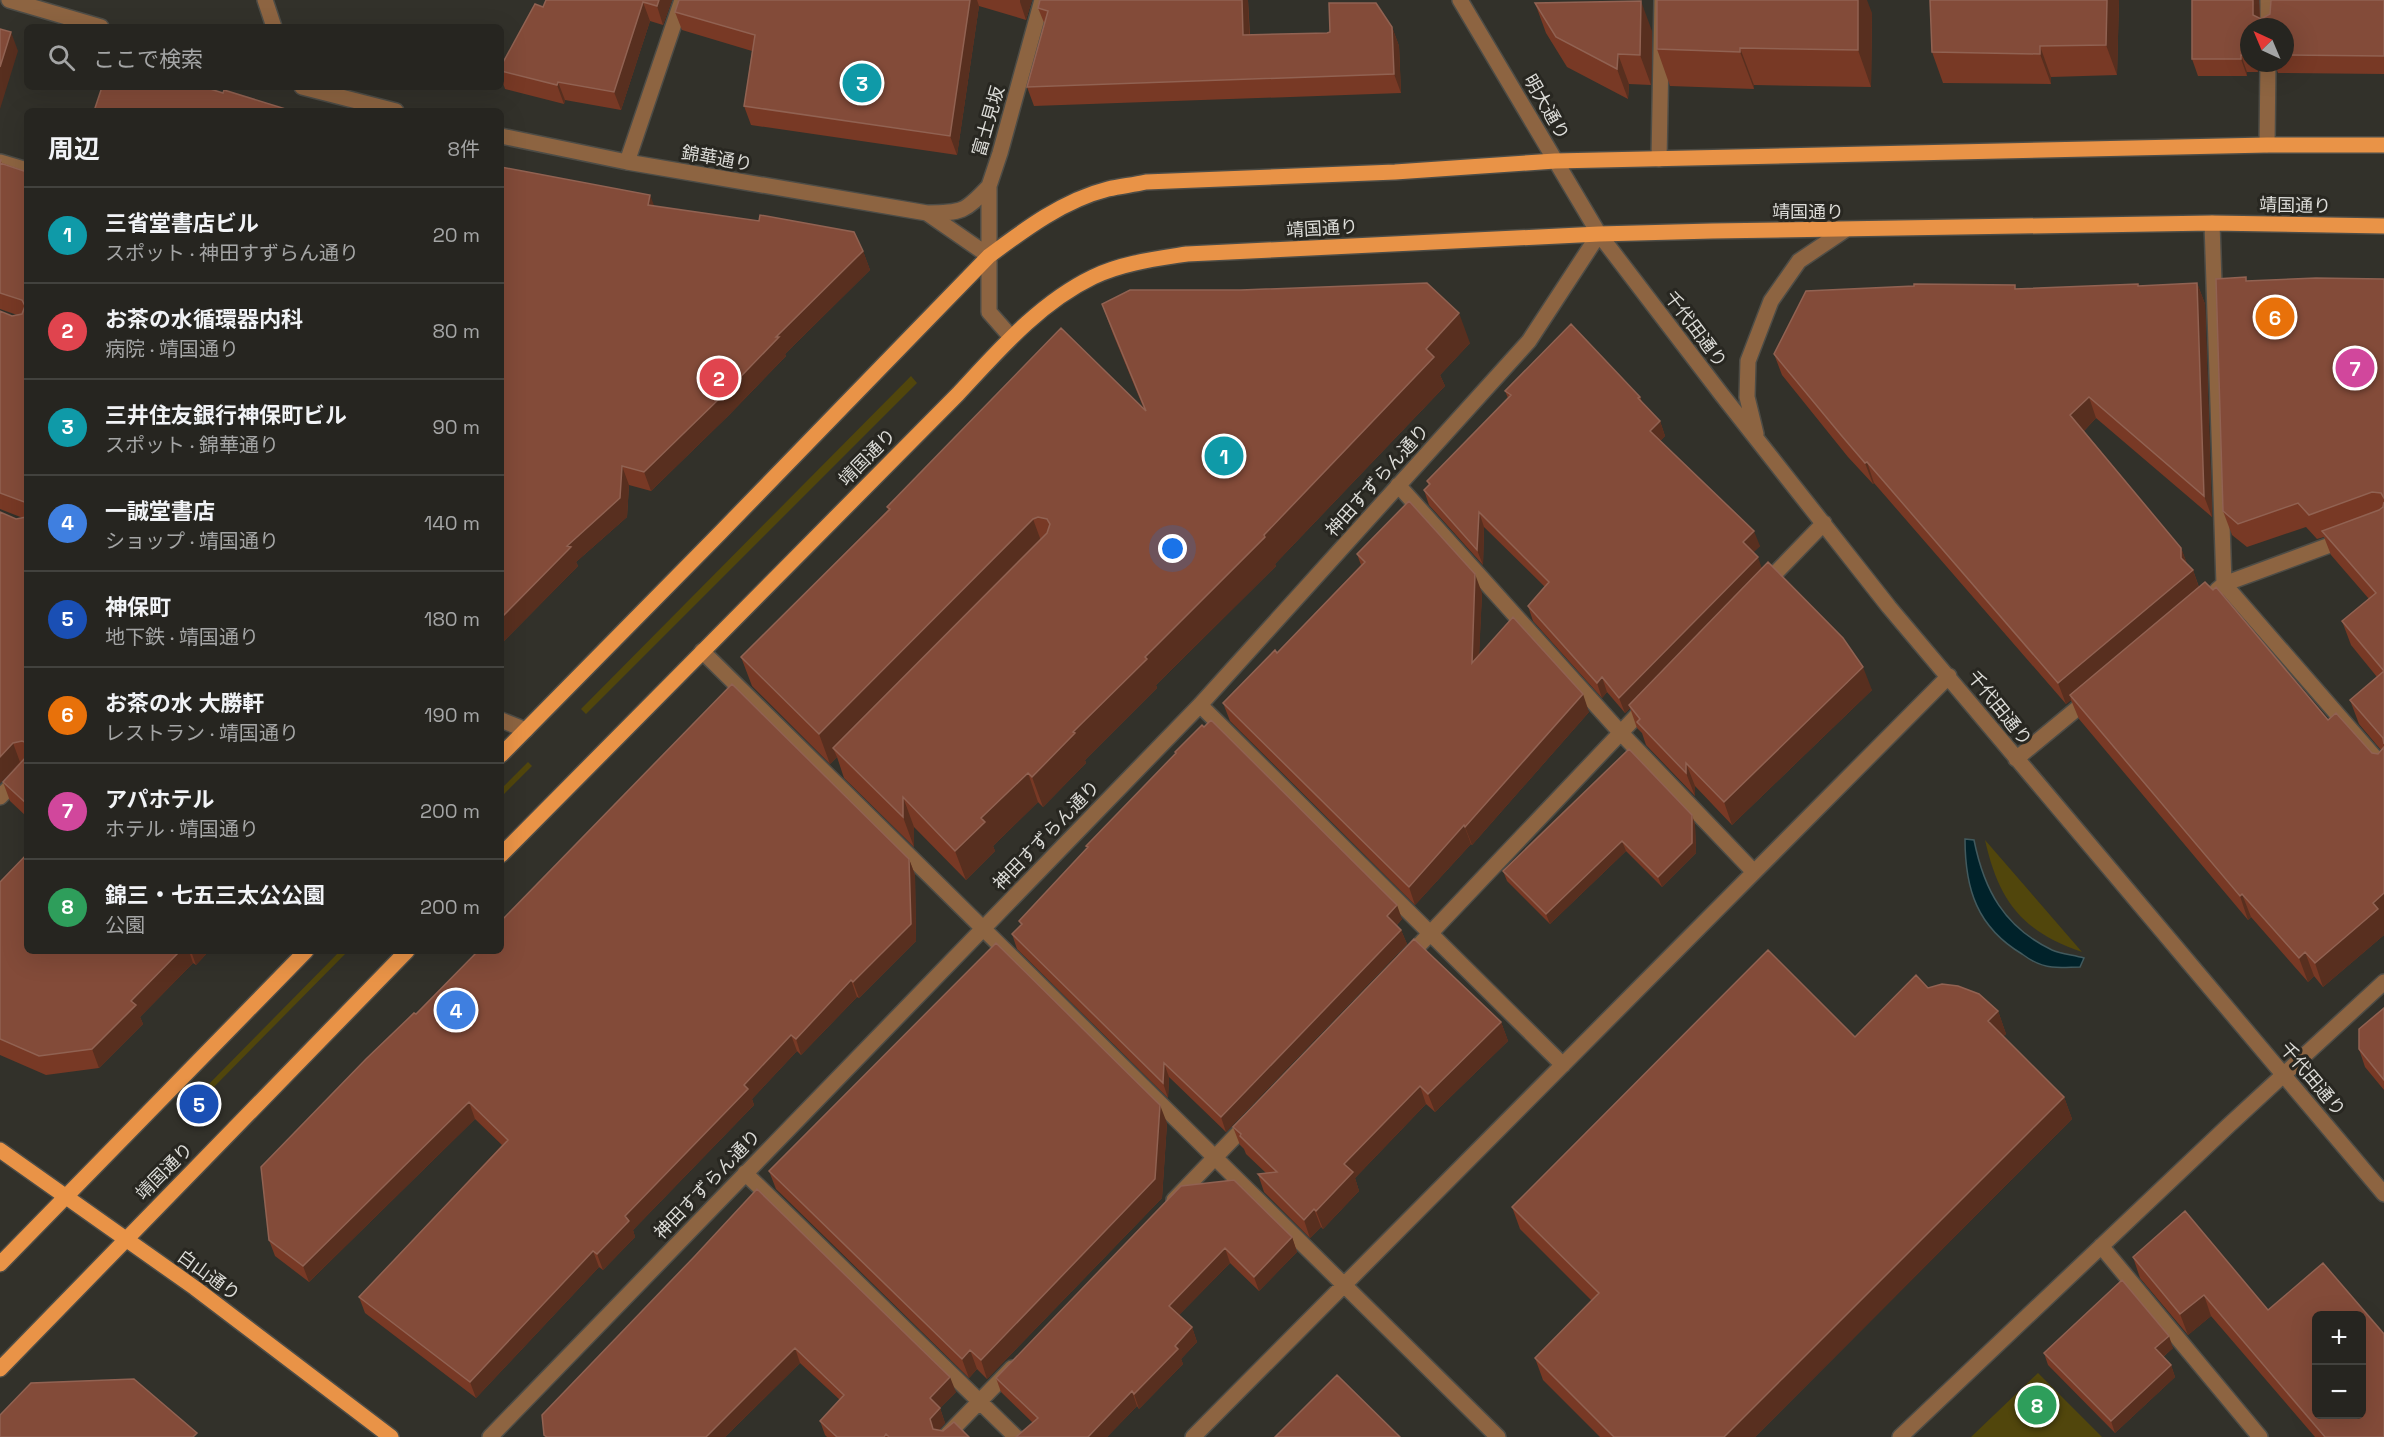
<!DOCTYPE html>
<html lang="ja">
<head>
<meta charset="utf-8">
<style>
	body { margin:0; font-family:"Space Grotesk","Noto Sans JP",sans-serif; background:#2e2d29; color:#f1f3f6 }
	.controls { position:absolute; right:18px; bottom:18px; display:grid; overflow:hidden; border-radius:9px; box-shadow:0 6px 24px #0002 }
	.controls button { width:54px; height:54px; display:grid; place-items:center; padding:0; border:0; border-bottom:2px solid #42423e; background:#262520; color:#f1f3f6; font:30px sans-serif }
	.compass { position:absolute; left:2240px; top:18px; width:54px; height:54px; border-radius:50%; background:#262520; box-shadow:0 6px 24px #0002; rotate:316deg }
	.you { position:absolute; left:1173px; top:549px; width:21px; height:21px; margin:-15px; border:4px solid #fff; border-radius:50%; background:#1a73e8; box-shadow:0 0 0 9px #1a73e833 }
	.badge { display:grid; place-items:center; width:39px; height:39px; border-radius:50%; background:#5eceb8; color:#fff; font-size:20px; font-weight:700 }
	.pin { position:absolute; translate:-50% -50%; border:3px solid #fff; box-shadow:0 2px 6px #0006 }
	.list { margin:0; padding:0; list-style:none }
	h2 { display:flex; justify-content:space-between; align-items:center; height:78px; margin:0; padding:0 24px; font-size:26px }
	h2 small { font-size:20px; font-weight:400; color:#a4a5a5 }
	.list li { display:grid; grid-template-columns:39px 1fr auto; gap:18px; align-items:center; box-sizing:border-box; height:96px; padding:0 24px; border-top:2px solid #42423e }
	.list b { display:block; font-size:22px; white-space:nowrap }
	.list p { margin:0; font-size:20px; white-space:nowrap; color:#a4a5a5 }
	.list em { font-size:20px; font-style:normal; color:#a4a5a5 }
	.icon { flex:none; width:33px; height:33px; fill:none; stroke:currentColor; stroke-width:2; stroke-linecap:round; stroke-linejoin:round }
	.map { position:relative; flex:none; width:2384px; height:1437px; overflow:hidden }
	.search { position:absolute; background:#262520; box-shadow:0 6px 24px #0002; left:24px; top:24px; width:480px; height:66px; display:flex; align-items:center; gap:15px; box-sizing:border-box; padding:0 21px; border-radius:9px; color:#a4a5a5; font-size:22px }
	.panel { position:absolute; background:#262520; box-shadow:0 6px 24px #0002; left:24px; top:108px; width:480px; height:846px; border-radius:9px }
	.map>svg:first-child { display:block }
	.green { fill:#51460c }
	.water { fill:#00222a; stroke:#425a5e; stroke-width:1.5 }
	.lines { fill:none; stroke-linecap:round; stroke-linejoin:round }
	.minor-casing { stroke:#4d4c46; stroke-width:18 }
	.major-casing { stroke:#4d4c46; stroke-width:18 }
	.minor { stroke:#8d6441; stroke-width:15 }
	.major { stroke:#e99347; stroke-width:15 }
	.wall { fill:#783925 }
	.shaded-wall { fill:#582f1f }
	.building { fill:#834b39; stroke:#916252; stroke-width:1.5; fill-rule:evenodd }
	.labels { text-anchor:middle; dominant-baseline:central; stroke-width:6; stroke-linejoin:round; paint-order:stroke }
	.street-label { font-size:18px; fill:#dcdcd8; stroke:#282721 }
</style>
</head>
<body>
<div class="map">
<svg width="2384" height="1437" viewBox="0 0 2384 1437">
	<rect width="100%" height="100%" fill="#32312a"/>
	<path class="green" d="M911,376L917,383L586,714L581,709Z
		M528,762L532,766L501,797V789Z
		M1985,840L2082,952C2022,931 1999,902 1985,840Z
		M340,951H348L211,1090L207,1086Z
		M2038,1373L2102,1437H1971Z"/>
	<path class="water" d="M1965,839L1974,840C1984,890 2004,927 2052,950C2061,954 2074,955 2084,958L2080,967C2071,967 2061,968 2052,967C2041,966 2030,960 2022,954C1977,927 1965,889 1965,839Z"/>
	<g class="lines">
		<g class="minor-casing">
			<path id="minor" d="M9,0L101,27
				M265,0L274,27
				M1460,0L1599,234L1722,395L1889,607L2384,1194
				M2268,27V0
				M302,87L396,111
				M501,136L627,162L927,213C962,213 965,212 989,186
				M2267,145L2268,63
				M1659,159L1662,0
				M0,162L27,170
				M627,162L682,0
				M927,213L989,256
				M2212,223L2224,584L2384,768
				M1011,337L989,312V186L1000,153L1042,0
				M1756,434L1747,397L1748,361L1771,301L1799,261L1845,230
				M1398,485L1620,732L1754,872
				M1764,585L1824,523
				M2217,590L2224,584L2384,525
				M702,651L1498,1437
				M1200,705L1563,1065
				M501,720L526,730
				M2016,759L2091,697
				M0,797L27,769
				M1405,960L1647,705
				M745,1173L1016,1437
				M1174,1200L1249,1122
				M2101,1246L2260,1437
				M490,1437L1200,705L1529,341L1599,234
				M945,1437L1012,1368
				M1193,1437L1949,676
				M1900,1437L2228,1126L2384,982"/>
		</g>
		<g class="major-casing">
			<path id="major" d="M501,755L720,533L989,256C1025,229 1064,200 1108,189C1121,186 1133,185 1146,182L1395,172L1555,161L2267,145H2384
				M501,855L958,394C998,351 1039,303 1093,277C1122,263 1155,259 1187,254L1599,234L1712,231L2212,223L2384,226
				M0,1150L195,1288L391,1437
				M0,1264L306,951
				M0,1369L407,951"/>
		</g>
		<use href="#minor" class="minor"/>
		<use href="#major" class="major"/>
	</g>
	<path class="wall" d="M546,0H672L663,25L650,21L621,110L565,100L564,104L505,89L501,77V66L543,7Z
		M679,0H1032L1026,20L979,6L957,155L751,125L744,106L752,51L682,30L675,12Z
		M1040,0H1248L1250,35L1327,33L1392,27L1399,46L1401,93L1034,106L1027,87L1045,25L1038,8Z
		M1930,0H2119L2117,75L2051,77V84L1943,83L1932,52Z
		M2192,0H2259L2260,18L2261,19L2384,0V74L2278,73L2274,63H2285V27H2249V63H2259L2258,72H2247V76H2198L2192,59Z
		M1535,3L1652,31L1651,85L1629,84L1628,99L1567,67L1546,33Z
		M1872,13L1871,87L1754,85V89L1670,86L1657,49Z
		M0,160L2,163L27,172V817L10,801L3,782L21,762L0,783L16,519L23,518L0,509V311L12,316L17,315L0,309Z
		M501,167L654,206L863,251L870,270L785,354L786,356L729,415L651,491L629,485L627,517L576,562L578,566L501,644Z
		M2384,279V935L2323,987L2314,976L2308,982L2251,917L2248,920L2079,719L2071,700L2066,704L1874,483L1873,484L1848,457L1782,375L1774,354L2016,289L2138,284L2139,286L2197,283L2205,304L2212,517L2096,418L2084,431L2181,548L2187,564L2193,570L2199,587L2328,720L2372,753L2378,754L2381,750L2359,724L2350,700L2377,677L2351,645L2342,621L2369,599L2331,555L2324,537L2317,539L2306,527L2247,547L2232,535L2223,511L2247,281Z
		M1102,304L1470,343L1440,375L1445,386L1275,564L1276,566L1156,685L1157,688L1085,760L1086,763L1043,807L1038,802L993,846L995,851L966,880L914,827V847L844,778L837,757L830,764L752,686L741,657L888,510L887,507L1144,409L1113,334Z
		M1505,391L1640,397L1642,402L1660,421L1665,436L1660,441L1760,546L1753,552L1762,569L1872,690L1732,825L1695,786V796L1646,745L1642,733L1637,728L1630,708L1625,713L1607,692L1602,698L1533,621L1528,606L1545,587L1484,527L1483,565L1429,505L1424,490L1429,486L1427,481L1508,398Z
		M1357,554L1482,593L1479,654L1589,712L1472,845L1471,844L1415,905L1230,721L1223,703L1277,653L1361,565Z
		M1175,752L1402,919L1397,925L1401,930L1407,944L1226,1132L1169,1077L1168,1098L1017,949L1012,934L1021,925L1019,921L1087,848L1086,846L1176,754Z
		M1692,815L1695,825L1696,853L1662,887L1626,851L1550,924L1507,881L1503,871Z
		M909,859L915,875L916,941L859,998L857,997L801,1055L797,1051L752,1099L754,1105L633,1230L635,1237L603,1270L599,1267L476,1398L365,1313L359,1297L502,1145L475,1119L309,1282L275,1256L269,1240L416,1014Z
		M0,882L27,951H209L196,965L193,963L140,1017L143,1024L99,1068L46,1075L0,1055Z
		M1928,988L1998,1011L2006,1034L2003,1036L2064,1097L2072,1119L1755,1437H1600L1543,1380L1535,1358L1592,1301L1520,1229L1512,1207L1855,1037Z
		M2384,1008V1090L2365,1067L2359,1049Z
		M1501,1022L1508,1041L1435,1112L1426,1104L1355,1178L1359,1191L1323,1229L1321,1227L1310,1238L1264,1192L1258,1174L1266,1173L1246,1154L1244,1149L1240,1145L1233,1127Z
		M1167,1123L1162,1198L987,1379L977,1369L969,1378L776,1189L769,1171Z
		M1181,1186L1292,1237L1297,1252L1259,1291L1230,1263L1179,1315L1192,1327L1197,1342L1181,1359L1183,1364L1139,1409L1137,1406L1107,1437H1016L1033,1423L1001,1392L996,1378Z
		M694,1257L956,1392L940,1408L945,1423L939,1430L969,1437H827L825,1435L820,1421L840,1400L800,1363L725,1437H545L544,1435Z
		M2133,1257L2268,1310L2384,1437H2315L2211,1316L2188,1335L2140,1278Z
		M2173,1348L2163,1357L2171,1365L2175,1377L2115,1433L2048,1365L2044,1353Z"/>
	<path class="shaded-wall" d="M659,0H672L663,25L657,6Z
		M970,0H977L979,6L957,155L950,136Z
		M1020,0H1032L1026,20L1020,2Z
		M1242,0H1248L1250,53L1243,35Z
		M1858,0H1867L1872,13L1871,87L1858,50Z
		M2107,0H2119L2117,75L2106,45Z
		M2253,0H2259L2260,27L2253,15Z
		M1641,1L1652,31L1651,85L1640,55Z
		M643,2L650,21L621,110L614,92Z
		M1392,27L1399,46L1401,93L1394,74Z
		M11,32L18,51L0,109V67Z
		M2040,46L2051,77V84L2040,54Z
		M1740,48L1754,85V89L1740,52Z
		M1618,54L1629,84L1628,99L1617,69Z
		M2241,55L2247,72V76L2241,59Z
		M2255,63H2259L2258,72Z
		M558,82L565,100L564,104L557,85Z
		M650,195L657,213L648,205Z
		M863,251L870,270L785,354L786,356L729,415L651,491L644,472L776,337Z
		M2197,283L2205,304L2212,517L2204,496Z
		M1459,313L1470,343L1440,375L1445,386L1275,564L1276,566L1156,685L1157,688L1085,760L1086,763L1043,807L1032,777L1073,732L1145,657L1264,535L1426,349Z
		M2089,397L2096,418L2078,437L2070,415Z
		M1660,421L1665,436L1656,446L1650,431Z
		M1867,462L1874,483L1873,484L1865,463Z
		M622,466L629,485L627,517L576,562L578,566L501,644V618L567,546Z
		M1479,512L1484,527L1483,565L1477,550Z
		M1033,519L1044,549L833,748L837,757L830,764L819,734Z
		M1754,531L1760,546L1749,557L1743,542Z
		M2181,548L2189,569L2193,570L2200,591L2070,695L2071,700L2066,704L2058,683L2181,558Z
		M1758,557L1763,572L1629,705L1630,708L1625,713L1619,698Z
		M1475,574L1482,593L1478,681L1472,663Z
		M1863,667L1872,690L1732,825L1724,802Z
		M1602,677L1607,692L1602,698L1597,683Z
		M1583,694L1589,712L1472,845L1465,827Z
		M13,743L20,762L0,783V757Z
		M1686,763L1695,786V796L1686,773Z
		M1028,773L1038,802L993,846L995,851L966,880L955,851L981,818Z
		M903,797L914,827V847L903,817Z
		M1692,815L1695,825L1696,853L1662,887L1658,877Z
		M1464,825L1471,844L1415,905L1409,887Z
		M1622,841L1626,851L1550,924L1546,914Z
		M909,859L915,875L916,941L859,998L853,982Z
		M2384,893V935L2323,987L2315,963L2373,903Z
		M2242,894L2251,917L2248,920L2240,896Z
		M1397,905L1402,919L1392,930L1387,916Z
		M1401,930L1407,944L1226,1132L1221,1117Z
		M180,951H189L193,963L140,1017L143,1024L99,1068L92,1049L131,1001Z
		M191,951H209L196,965Z
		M2305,952L2314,976L2308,982L2299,958Z
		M851,980L857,997L801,1055L796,1039Z
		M1998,1011L2006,1034L1996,1044L1988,1021Z
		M1501,1022L1508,1041L1435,1112L1428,1094Z
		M791,1035L797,1051L752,1099L754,1105L633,1230L635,1237L603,1270L597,1254L625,1216L744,1085Z
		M1164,1063L1169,1077L1168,1098L1163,1083Z
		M1420,1086L1426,1104L1355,1178L1359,1191L1323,1229L1316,1211L1344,1164Z
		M2064,1097L2072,1119L1755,1437H1724Z
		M469,1102L475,1119L309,1282L303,1266Z
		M1160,1105L1167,1123L1162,1198L987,1379L981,1360Z
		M1314,1209L1321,1227L1310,1238L1304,1220Z
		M1292,1237L1297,1252L1259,1291L1254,1277Z
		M1225,1248L1230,1263L1174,1320L1169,1306Z
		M593,1251L599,1267L476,1398L470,1382Z
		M2204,1295L2211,1316L2188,1335L2180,1314Z
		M1192,1327L1197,1342L1181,1359L1183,1364L1139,1409L1134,1394L1175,1346Z
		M2169,1336L2173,1348L2159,1360L2155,1348Z
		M795,1348L800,1363L725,1437H706Z
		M970,1350L977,1369L969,1378L962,1359Z
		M2171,1365L2175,1377L2115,1433L2111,1421Z
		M950,1377L956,1392L935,1413L930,1398Z
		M1132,1391L1137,1406L1107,1437H1088Z
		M940,1408L945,1423L936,1434L933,1429L930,1419Z"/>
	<path class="building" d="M546,0H659L657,6L643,2L614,92L558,82L557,85L501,71V66L535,4L543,7Z
		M679,0H970L950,136L744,106L755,35L675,12Z
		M1040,0H1242L1243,35L1327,33L1330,32L1329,3H1376L1392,27L1394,74L1027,87L1048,11L1038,8Z
		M1657,0H1858V50L1740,48V52L1657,49Z
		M1930,0H2107L2106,45L2040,46V54L1932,52Z
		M2192,0H2253V15L2261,19L2270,14L2271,0H2384V56L2285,55V27H2249V55H2241V59H2192Z
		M1641,1L1640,55L1618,54L1617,69L1556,37L1535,3Z
		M0,29L11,32L0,67Z
		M102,87H204L223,93L224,90L292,111H94Z
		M0,160H1L0,163L27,172V503L0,493V311L12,316L22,314L25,306L22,300L0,293Z
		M501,167L650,195L648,205L759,221L760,215L854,232L863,251L776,337H779L722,396L644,472L622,466L620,498L567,546L571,547L501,618Z
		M2246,277V281L2316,278L2384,279V498L2381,493L2372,492L2309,515L2298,503L2238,524L2223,511L2216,279Z
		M1427,283L1459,313L1426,349L1434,357L1264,535L1265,537L1145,657L1147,659L1073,732L1075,733L1032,777L1028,773L981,818L985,822L955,851L903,797V817L833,748L1047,533L1050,524L1047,519L1038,517L1033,519L819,734L741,657L890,509L887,507L1061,328L1146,411L1102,304L1130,290H1241Z
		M2197,283L2204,496L2089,397L2070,415L2181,548V558L2193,570L2058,683L1867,462L1865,463L1841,435L1774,354L1806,291L1914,286V284L2015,285V289L2138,284V286Z
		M1571,324L1640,397L1638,398L1660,421L1650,431L1754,531L1743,542L1758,557L1619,698L1602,677L1597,683L1528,606L1549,582L1479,512L1477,550L1424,490L1430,484L1427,481L1511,395L1505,391Z
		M1409,501L1475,574L1472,663L1513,617L1583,694L1465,827L1464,825L1409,887L1223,703L1275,650L1277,653L1365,562L1357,554Z
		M2384,502V744L2383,738L2350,700L2384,671L2342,621L2376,593L2322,531L2379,510L2383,507Z
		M0,512L16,519L26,517L27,516V743L22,741L13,743L0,757Z
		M1768,562L1843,638L1863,667L1724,802L1686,763V773L1637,722L1640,719L1629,705Z
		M2205,582L2213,590L2216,587L2328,720L2336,713L2372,753L2378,754L2384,747V893L2373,903L2378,909L2315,963L2305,952L2299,958L2242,894L2240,896L2070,695Z
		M732,684L909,859L911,924L853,982L851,980L796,1039L791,1035L744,1085L748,1089L625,1216L629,1221L597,1254L593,1251L470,1382L359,1297L508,1140L469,1102L303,1266L269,1240L261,1167L366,1059L414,1013L416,1014L478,951H501V921Z
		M1211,720L1397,905L1387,916L1401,930L1221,1117L1164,1063L1163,1083L1012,934L1022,924L1019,921L1088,847L1086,846L1176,753L1175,752L1202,725L1204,727Z
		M1629,749L1692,815V843L1658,877L1622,841L1546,914L1503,871Z
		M27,756V804L3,782Z
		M27,854V951H180L131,1001L136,1005L92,1049L39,1056L0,1039V882Z
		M1414,939L1501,1022L1428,1094L1420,1086L1344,1164L1353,1172L1316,1211L1314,1209L1304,1220L1258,1174L1277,1172L1240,1136L1241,1134L1233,1127Z
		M996,943L1160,1105L1155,1179L981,1360L970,1350L962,1359L769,1171Z
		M1768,950L1855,1037L1916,975L1928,988L1942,984L1958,986L1979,994L1998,1011L1988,1021L2064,1097L1724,1437H1614L1535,1358L1599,1293L1512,1207Z
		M2384,1008V1080L2359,1049V1029Z
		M1234,1180L1292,1237L1254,1277L1225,1248L1169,1306L1192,1327L1175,1346L1178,1349L1134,1394L1132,1391L1088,1437H1016L1038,1418L996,1378L1181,1186Z
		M757,1189L950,1377L930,1398L940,1408L930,1419L933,1429L943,1431L954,1422L969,1437H889L886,1434L884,1437H837L820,1421L844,1395L795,1348L706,1437H547L544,1435L542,1415L694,1257Z
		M2185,1211L2268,1310L2323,1263L2384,1334V1437H2325L2204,1295L2180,1314L2133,1257ZM2316,1316H2361V1414H2316Z
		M2122,1280L2169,1336L2155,1348L2171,1365L2111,1421L2044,1353Z
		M1337,1375L1400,1437H1275Z
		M134,1379L197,1433L193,1437H0V1415L31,1383Z"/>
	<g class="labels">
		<g class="street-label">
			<text transform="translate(1547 107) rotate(60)">明大通り</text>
			<text transform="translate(988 121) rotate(-74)">富士見坂</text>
			<text transform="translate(717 158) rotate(10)">錦華通り</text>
			<text transform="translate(2295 205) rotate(1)">靖国通り</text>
			<text x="1808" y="211">靖国通り</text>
			<text transform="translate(1322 228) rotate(-3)">靖国通り</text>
			<text transform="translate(1696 329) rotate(53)">千代田通り</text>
			<text transform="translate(867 457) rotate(-45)">靖国通り</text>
			<text transform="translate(1377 480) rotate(-48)">神田すずらん通り</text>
			<text transform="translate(2000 708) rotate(51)">千代田通り</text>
			<text transform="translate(1046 835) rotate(-46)">神田すずらん通り</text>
			<text transform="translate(2313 1079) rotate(50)">千代田通り</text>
			<text transform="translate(164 1171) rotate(-45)">靖国通り</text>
			<text transform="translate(707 1184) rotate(-46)">神田すずらん通り</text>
			<text transform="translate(209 1275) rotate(36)">白山通り</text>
		</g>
	</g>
</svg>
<div class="controls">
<button>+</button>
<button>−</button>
</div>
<svg class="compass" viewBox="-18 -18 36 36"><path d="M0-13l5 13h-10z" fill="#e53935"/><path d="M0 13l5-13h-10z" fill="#a4a5a5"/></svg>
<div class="you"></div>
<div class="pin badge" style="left:1224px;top:456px;background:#0f9aa8">1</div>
<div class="pin badge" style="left:719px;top:378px;background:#e0444e">2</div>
<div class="pin badge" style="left:862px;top:83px;background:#0f9aa8">3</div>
<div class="pin badge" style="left:456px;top:1010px;background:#3f7fe0">4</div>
<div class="pin badge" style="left:199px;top:1104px;background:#1a4fb4">5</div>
<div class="pin badge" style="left:2275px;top:317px;background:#e8710a">6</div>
<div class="pin badge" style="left:2355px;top:368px;background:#d1479c">7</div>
<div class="pin badge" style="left:2037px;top:1405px;background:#2e9e5b">8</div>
<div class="search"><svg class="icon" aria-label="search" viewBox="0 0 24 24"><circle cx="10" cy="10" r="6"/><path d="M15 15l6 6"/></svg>ここで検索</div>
<section class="panel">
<h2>周辺<small>8件</small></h2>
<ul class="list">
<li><span class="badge" style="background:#0f9aa8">1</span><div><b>三省堂書店ビル</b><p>スポット · 神田すずらん通り</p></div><em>20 m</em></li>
<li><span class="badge" style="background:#e0444e">2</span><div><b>お茶の水循環器内科</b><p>病院 · 靖国通り</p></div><em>80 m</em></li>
<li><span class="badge" style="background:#0f9aa8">3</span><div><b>三井住友銀行神保町ビル</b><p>スポット · 錦華通り</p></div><em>90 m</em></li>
<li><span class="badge" style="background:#3f7fe0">4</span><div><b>一誠堂書店</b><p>ショップ · 靖国通り</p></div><em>140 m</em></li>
<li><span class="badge" style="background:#1a4fb4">5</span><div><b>神保町</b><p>地下鉄 · 靖国通り</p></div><em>180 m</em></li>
<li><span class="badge" style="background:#e8710a">6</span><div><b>お茶の水 大勝軒</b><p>レストラン · 靖国通り</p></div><em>190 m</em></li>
<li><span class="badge" style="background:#d1479c">7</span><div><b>アパホテル</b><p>ホテル · 靖国通り</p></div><em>200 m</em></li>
<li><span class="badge" style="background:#2e9e5b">8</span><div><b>錦三・七五三太公公園</b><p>公園</p></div><em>200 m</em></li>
</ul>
</section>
</div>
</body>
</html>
